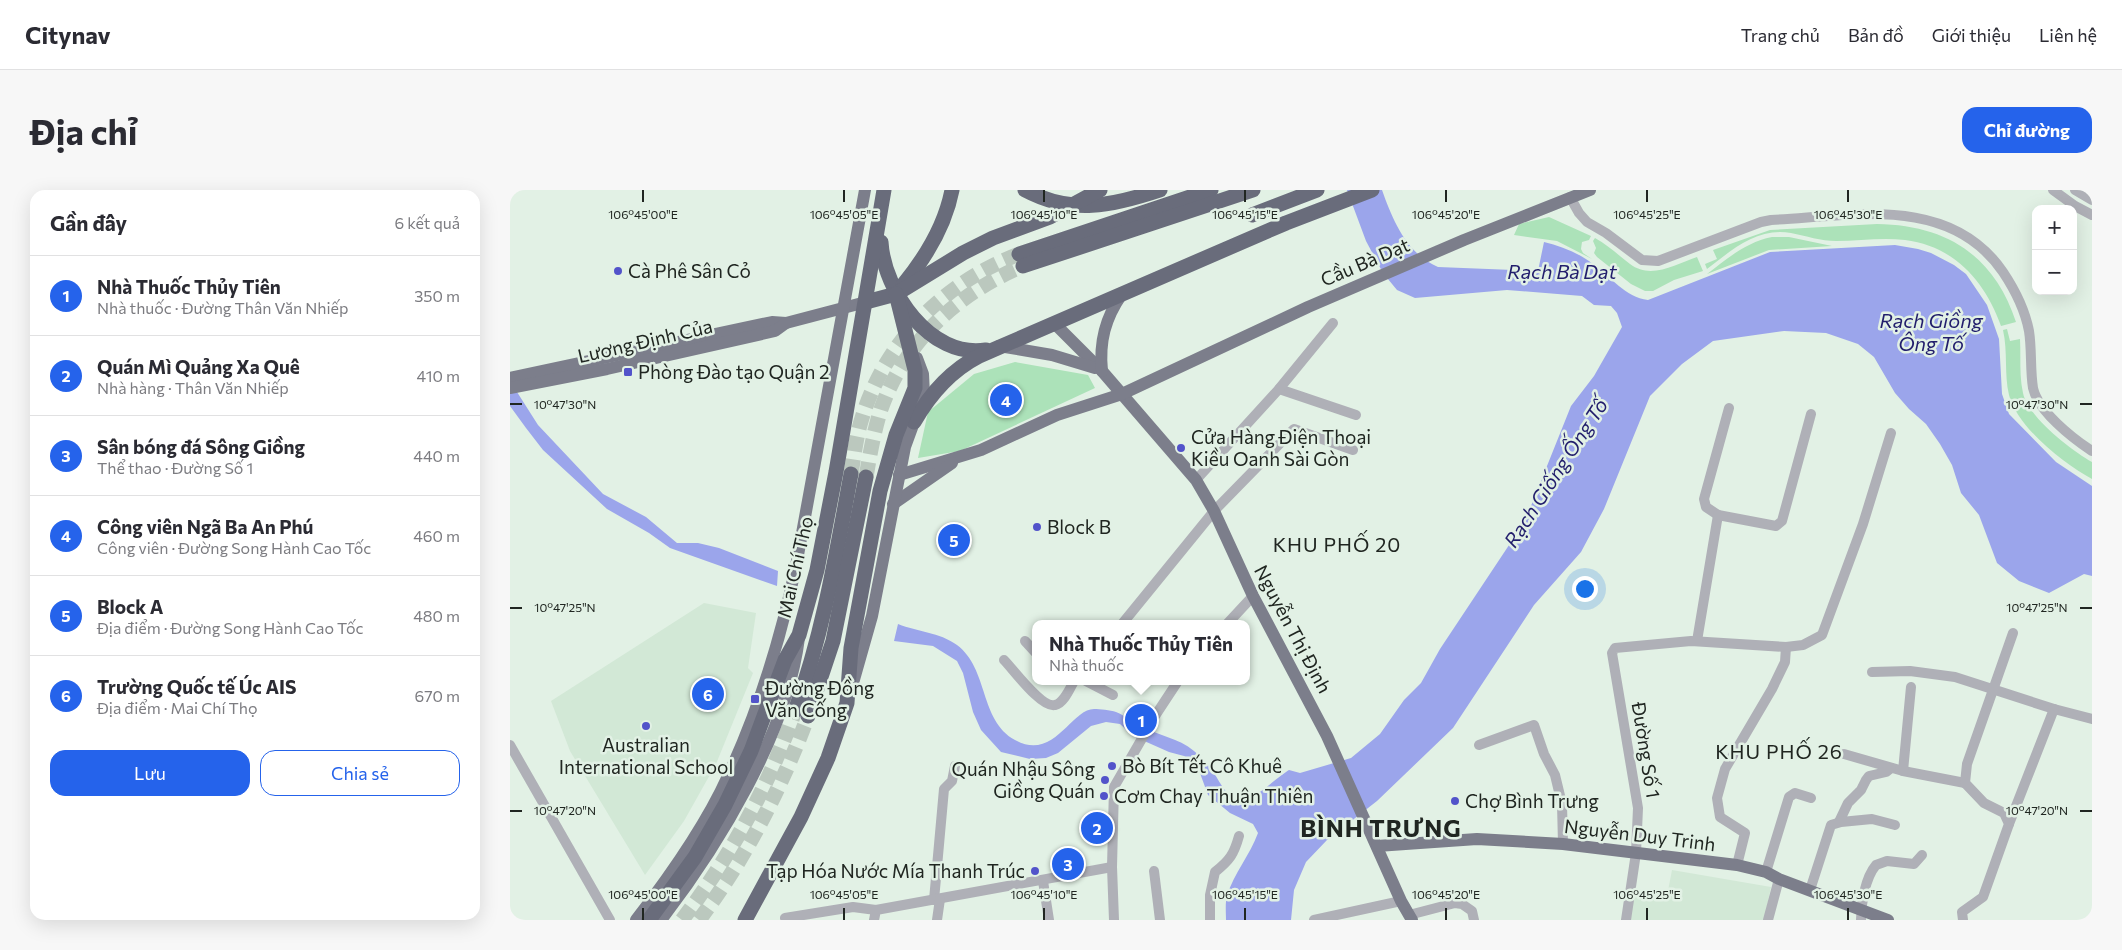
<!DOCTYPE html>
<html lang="vi">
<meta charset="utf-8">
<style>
body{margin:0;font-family:Commissioner,sans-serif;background:#f7f7f7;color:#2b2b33}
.controls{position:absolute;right:15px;top:15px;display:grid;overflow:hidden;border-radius:10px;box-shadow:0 5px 20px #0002}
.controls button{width:45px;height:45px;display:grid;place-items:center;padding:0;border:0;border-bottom:1px solid #e1e1e2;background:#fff;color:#2b2b33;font:25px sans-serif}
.you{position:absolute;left:1074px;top:398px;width:18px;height:18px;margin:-12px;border:4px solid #fff;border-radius:50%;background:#1a73e8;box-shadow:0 0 0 8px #1a73e833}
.badge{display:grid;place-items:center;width:32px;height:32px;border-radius:50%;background:#2563eb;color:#fff;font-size:16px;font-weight:700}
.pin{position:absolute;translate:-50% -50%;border:2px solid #fff;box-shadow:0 1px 5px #0006}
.popup{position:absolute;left:522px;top:430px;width:218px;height:65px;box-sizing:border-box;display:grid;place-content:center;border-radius:10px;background:#fff;filter:drop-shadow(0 1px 4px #0005);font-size:16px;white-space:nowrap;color:#7c7c81}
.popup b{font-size:19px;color:#2b2b33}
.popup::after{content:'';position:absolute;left:50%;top:100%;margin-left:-10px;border:10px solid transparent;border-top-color:#fff}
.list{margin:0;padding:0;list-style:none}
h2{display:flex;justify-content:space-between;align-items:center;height:65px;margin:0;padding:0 20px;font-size:21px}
h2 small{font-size:16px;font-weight:400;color:#7c7c81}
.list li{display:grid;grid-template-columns:32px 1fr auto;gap:15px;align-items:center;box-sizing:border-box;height:80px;padding:0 20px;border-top:1px solid #e1e1e2}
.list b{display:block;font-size:19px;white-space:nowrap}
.list p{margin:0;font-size:16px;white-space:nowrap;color:#7c7c81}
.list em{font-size:16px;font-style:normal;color:#7c7c81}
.actions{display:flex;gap:10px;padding:15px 20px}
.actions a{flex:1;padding:11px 0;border:1px solid #2563eb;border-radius:15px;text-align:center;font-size:18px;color:#2563eb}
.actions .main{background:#2563eb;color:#fff}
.map{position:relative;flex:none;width:1582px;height:730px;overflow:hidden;border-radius:15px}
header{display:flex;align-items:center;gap:30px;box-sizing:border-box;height:70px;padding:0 25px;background:#fff;border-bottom:1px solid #e1e1e2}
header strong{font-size:24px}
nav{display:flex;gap:28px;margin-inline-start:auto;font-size:18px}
.intro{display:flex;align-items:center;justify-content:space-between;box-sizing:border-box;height:120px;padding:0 30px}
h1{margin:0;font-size:35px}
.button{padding:12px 22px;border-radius:15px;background:#2563eb;color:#fff;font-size:18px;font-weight:700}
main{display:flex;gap:30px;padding:0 30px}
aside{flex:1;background:#fff;border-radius:15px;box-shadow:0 5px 20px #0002}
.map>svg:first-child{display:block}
</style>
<header>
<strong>Citynav</strong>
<nav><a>Trang chủ</a><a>Bản đồ</a><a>Giới thiệu</a><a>Liên hệ</a></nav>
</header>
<div class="intro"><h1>Địa chỉ</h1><a class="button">Chỉ đường</a></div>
<main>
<aside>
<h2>Gần đây<small>6 kết quả</small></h2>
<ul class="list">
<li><span class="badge">1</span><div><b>Nhà Thuốc Thủy Tiên</b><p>Nhà thuốc · Đường Thân Văn Nhiếp</p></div><em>350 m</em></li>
<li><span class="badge">2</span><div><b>Quán Mì Quảng Xa Quê</b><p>Nhà hàng · Thân Văn Nhiếp</p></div><em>410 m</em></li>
<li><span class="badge">3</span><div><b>Sân bóng đá Sông Giồng</b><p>Thể thao · Đường Số 1</p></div><em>440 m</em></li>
<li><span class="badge">4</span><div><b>Công viên Ngã Ba An Phú</b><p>Công viên · Đường Song Hành Cao Tốc</p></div><em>460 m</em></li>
<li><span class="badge">5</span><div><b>Block A</b><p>Địa điểm · Đường Song Hành Cao Tốc</p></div><em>480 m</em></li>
<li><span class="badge">6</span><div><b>Trường Quốc tế Úc AIS</b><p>Địa điểm · Mai Chí Thọ</p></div><em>670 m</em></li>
</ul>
<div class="actions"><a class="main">Lưu</a><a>Chia sẻ</a></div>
</aside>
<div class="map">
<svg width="1582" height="730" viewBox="0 0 1582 730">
<rect width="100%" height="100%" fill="#e2f1e5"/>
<!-- built -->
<g fill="#d2e8d6">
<polygon points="194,413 246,423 238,478 243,483 206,574 174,631 135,685 60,561 41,511"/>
<polygon points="1162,680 1261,697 1254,730 1120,730 1125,700 1157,706"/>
</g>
<!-- green -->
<g fill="#ace2b9">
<polygon points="1039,27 1081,46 1079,50 1072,52 1071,59 1073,63 1082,69 1047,51 1004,45 1009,34"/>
<path d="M1367 34C1436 35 1484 65 1506 132L1491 136C1475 91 1444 56 1395 50 1372 47 1349 51 1326 51 1311 51 1296 46 1281 43 1247 37 1222 60 1197 79L1195 74 1207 69 1203 60 1260 40Z"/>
<path d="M1262 47H1279L1322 56 1259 60 1197 84C1217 69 1236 52 1262 47Z"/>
<path d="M1085 48C1098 55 1108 65 1120 74 1141 90 1166 74 1187 67L1193 81 1164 90 1143 101H1135L1121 94 1087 67 1084 63 1086 58 1083 51Z"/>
<path d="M1497 139 1500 151 1510 149C1511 167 1509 185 1513 203 1518 227 1561 260 1582 272V289C1554 274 1507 237 1499 205 1494 184 1498 162 1493 140Z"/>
<polygon points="505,172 578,185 585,198 450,261 408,268 418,222 464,184"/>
</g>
<!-- water -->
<g fill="#9ba5eb">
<path d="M837 0H872C883 31 897 64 928 77L1028 81 1034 52C1051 56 1069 63 1083 74 1101 87 1115 107 1138 110L1260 62 1385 55 1408 59 1421 63 1444 75 1456 84 1477 115 1489 149 1492 204 1499 224 1546 272 1582 296V386L1574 384 1539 403 1509 391 1487 373 1469 325 1451 303 1442 275 1430 254 1416 234 1399 219 1385 203 1364 167 1348 154 1316 143 1274 141 1203 151 1172 174 1140 206 1094 319 1071 362 1024 415 943 538 867 611 817 650 796 672 784 700 781 730H716C716 723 715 713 717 706 724 683 740 665 748 643L743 634 720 623 698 605 687 575 674 566 659 562 623 546 610 534 596 532 581 536 548 563 536 568 520 569 491 562 471 540 463 522 453 483 447 471 423 456 384 451 388 434C408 442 429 442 447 455 479 479 469 530 505 550 544 572 561 519 584 519 590 519 600 520 606 522 614 525 621 531 629 535 646 545 669 548 684 561 690 566 697 574 702 580 709 590 718 611 733 612 740 612 769 586 779 580L790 583 841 568 870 544 894 510 911 493 930 459 1015 331 1061 216 1084 186 1112 137 1107 123 1101 116 1084 115 1072 106 997 100 905 108 887 100 873 83 856 51Z"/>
<polygon points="0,191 28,235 93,304 136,327 167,353 188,353 209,358 268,381 267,396 160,358 139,343 97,319 33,260 16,238 0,216"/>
</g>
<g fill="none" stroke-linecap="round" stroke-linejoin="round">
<!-- highway-tunnel -->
<g stroke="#bbc8be" stroke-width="15" stroke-dasharray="15 8" stroke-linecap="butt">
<path d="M341 284C344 266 346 247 352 228 376 150 434 93 509 64"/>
<path d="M356 287C360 264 364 241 371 219 395 151 448 103 513 76"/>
<path d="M172 730C221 666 258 597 285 521"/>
<path d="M189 730C236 668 271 599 298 526"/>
</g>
<!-- minor -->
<g stroke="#afb0b7" stroke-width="10">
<polyline points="1543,0 1565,16 1582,25"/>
<polyline points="1565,0 1582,10"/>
<path d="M1060 7 1069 23 1077 32 1096 43 1132 70 1148 71 1251 32 1261 30C1341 26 1440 4 1493 82 1505 100 1515 120 1519 141 1522 160 1520 179 1523 198 1528 221 1562 248 1582 261"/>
<polyline points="769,199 846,225"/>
<polyline points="686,290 769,199 823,133"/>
<polyline points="1208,325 1196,317 1194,309 1219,218"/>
<polyline points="612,434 704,321 784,239 843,260"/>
<polyline points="717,434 743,406"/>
<polyline points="515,451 526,463"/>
<polyline points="1187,451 1208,325 1266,336 1272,331 1301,224"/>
<path d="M494 470C503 479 532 519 545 515 554 513 560 498 564 491"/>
<polyline points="1362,482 1400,481 1445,487 1544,519 1582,529"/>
<polyline points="576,491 603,505"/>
<polyline points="0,555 100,730"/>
<polyline points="969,555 1024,535 1034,564 1045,585 1052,614 1053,654"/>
<polyline points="1334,564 1393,581 1455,593"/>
<polyline points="1393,581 1401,497"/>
<polyline points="1329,632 1338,613 1351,600 1356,590 1359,586 1376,582 1381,578"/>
<polyline points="1499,634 1544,519"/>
<polyline points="1227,675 1235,643 1210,627 1207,608 1215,579 1262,499 1275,472 1276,457"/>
<polyline points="644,681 650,730"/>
<polyline points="1256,682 1279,607 1285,603 1301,608"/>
<polyline points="533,691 539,730"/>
<polyline points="1300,700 1321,635 1331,632 1362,629 1385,635"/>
<polyline points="424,710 434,599 442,591 445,576"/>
<polyline points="899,725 945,713 952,714 962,721 964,730"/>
<polyline points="275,728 343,717 366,720"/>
<polyline points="364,730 366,720 602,677"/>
<polyline points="427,730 430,709"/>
<polyline points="604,730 602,677 604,597 645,526 668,491"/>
<path d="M700 730V705L705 682C720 670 724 664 729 646"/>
<polyline points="804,730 891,711"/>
<polyline points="1116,730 1126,663 1128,618 1102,463 1105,458 1181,451 1276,457 1293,455 1312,445 1353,334 1381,243"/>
<polyline points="1258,730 1269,689"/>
<path d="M1351 730C1351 714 1355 688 1366 675L1377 671 1404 674 1412 665"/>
<polyline points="1453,730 1452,722 1473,707 1499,634 1494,623 1474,613 1455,593 1457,574 1503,443"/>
</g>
<!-- major -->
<g stroke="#7c7e8b" stroke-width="12">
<polyline points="544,133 592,181 686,290 704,321 743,406 817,546 891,711 902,730"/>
<polyline points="489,156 542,165 585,178"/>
<path d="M592 181C589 152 595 128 612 104"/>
<polyline points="0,188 262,132 276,133 356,112"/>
<polyline points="0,198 97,179 265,141 276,133"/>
<polyline points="389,285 471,260 547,225 612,204 798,117 954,50 1080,0"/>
<polyline points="383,314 442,273"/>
<polyline points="343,493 362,426 395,257 414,205 413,184 407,168"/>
<polyline points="867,656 967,649 1053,654 1227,675 1256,682 1269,689 1378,730"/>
<path d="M126 730C160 686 195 637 218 586 249 519 271 448 286 376L355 0"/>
<path d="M151 730C209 655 277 543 289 448"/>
</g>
<!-- highway -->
<g stroke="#696c7b" stroke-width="15">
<path d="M515 0C562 25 602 16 650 0"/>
<polyline points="742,25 807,0"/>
<path d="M371 52C374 101 420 169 476 160"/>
<polyline points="509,64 701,0"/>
<polyline points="513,76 743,0"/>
<path d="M393 95C416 67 435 36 442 0"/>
<polyline points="356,112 386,104 453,63 483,48 540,27 590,0"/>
<path d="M404 232C420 204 440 181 469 166L776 33 862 0"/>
<path d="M285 521C313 444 326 365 341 284"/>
<polyline points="298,526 323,451 356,287"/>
<polyline points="139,730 185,667 215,615 241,561 275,470 289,445 307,380 326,282 374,0"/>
<polyline points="235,730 291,627 318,568 337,513 341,458 370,301 386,245 405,198 405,180 386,104"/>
</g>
</g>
<!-- ticks -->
<path fill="none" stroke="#202621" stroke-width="2" d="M133 0V12M334 0V12M534 0V12M735 0V12M936 0V12M1137 0V12M1338 0V12M0 214H12M1570 214H1582M0 418H12M1570 418H1582M0 621H12M1570 621H1582M133 718V730M334 718V730M534 718V730M735 718V730M936 718V730M1137 718V730M1338 718V730"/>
<!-- markers -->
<g fill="#5253ca" stroke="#e2f1e5" stroke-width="2">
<circle cx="108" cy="81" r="5"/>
<rect x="113" y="177" width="10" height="10" rx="2.5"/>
<circle cx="671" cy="258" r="5"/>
<circle cx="527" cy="337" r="5"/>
<rect x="240" y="504" width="10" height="10" rx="2.5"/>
<circle cx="136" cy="536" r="5"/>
<circle cx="602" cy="576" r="5"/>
<circle cx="595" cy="590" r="5"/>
<circle cx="594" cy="606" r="5"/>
<circle cx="945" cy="611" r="5"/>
<circle cx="525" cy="681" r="5"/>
</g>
<g text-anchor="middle" stroke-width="5" stroke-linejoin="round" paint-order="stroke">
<!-- street labels -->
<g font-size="19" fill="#202621" stroke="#e2f1e5">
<text transform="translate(855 72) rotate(-23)" y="7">Cầu Bà Dạt</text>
<text transform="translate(135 151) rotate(-13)" y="7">Lương Định Của</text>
<text transform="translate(285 377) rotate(-77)" y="7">Mai Chí Thọ</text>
<text transform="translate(783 439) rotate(62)" y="7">Nguyễn Thị Định</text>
<text transform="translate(1136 560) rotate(81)" y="7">Đường Số 1</text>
<text transform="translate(1130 645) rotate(7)" y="7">Nguyễn Duy Trinh</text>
</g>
<!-- poi labels -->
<g font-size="19" fill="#202621" stroke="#e2f1e5" text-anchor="start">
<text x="118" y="88">Cà Phê Sân Cỏ</text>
<text x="128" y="189">Phòng Đào tạo Quận 2</text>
<text x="681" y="254">Cửa Hàng Điện Thoại<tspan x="681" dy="22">Kiều Oanh Sài Gòn</tspan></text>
<text x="537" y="344">Block B</text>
<text x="255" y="505">Đường Đồng<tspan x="255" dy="22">Văn Cống</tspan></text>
<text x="136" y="562" text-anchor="middle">Australian<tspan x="136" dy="22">International School</tspan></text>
<text x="612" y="583">Bò Bít Tết Cô Khuê</text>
<text x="585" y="586" text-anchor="end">Quán Nhậu Sông<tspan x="585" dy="22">Giồng Quán</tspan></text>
<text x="604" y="613">Cơm Chay Thuận Thiên</text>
<text x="955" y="618">Chợ Bình Trưng</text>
<text x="515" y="688" text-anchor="end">Tạp Hóa Nước Mía Thanh Trúc</text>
</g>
<!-- water labels -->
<g font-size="20" font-style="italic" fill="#211d6c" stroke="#e2f1e5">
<text x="1052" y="89">Rạch Bà Dạt</text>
<text x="1421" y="138">Rạch Giồng<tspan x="1421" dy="23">Ông Tố</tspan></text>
<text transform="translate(1046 283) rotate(-57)" y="7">Rạch Giống Ống Tố</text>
</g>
<!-- neighbourhood labels -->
<g font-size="20" letter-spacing="1" fill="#202621" stroke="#e2f1e5">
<text x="827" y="362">KHU PHỐ 20</text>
<text x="1269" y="569">KHU PHỐ 26</text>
</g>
<!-- district labels -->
<g font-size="24" font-weight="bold" letter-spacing="1" fill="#202621" stroke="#e2f1e5">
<text x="871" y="647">BÌNH TRƯNG</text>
</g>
</g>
<g font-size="12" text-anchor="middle" fill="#202621" stroke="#e2f1e5" stroke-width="5" stroke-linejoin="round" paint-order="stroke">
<text x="133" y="29">106°45'00"E</text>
<text x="334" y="29">106°45'05"E</text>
<text x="534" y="29">106°45'10"E</text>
<text x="735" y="29">106°45'15"E</text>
<text x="936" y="29">106°45'20"E</text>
<text x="1137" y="29">106°45'25"E</text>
<text x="1338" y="29">106°45'30"E</text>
<text x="55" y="219">10°47'30"N</text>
<text x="1527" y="219">10°47'30"N</text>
<text x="55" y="422">10°47'25"N</text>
<text x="1527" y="422">10°47'25"N</text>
<text x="55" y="625">10°47'20"N</text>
<text x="1527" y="625">10°47'20"N</text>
<text x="133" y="709">106°45'00"E</text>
<text x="334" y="709">106°45'05"E</text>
<text x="534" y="709">106°45'10"E</text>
<text x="735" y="709">106°45'15"E</text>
<text x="936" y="709">106°45'20"E</text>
<text x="1137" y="709">106°45'25"E</text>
<text x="1338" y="709">106°45'30"E</text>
</g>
</svg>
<div class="controls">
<button>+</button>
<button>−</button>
</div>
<div class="you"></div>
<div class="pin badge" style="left:631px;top:530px">1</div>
<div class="popup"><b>Nhà Thuốc Thủy Tiên</b>Nhà thuốc</div>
<div class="pin badge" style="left:587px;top:638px">2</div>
<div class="pin badge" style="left:558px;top:674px">3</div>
<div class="pin badge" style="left:496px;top:210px">4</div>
<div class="pin badge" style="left:444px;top:350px">5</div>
<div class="pin badge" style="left:198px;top:504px">6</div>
</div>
</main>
